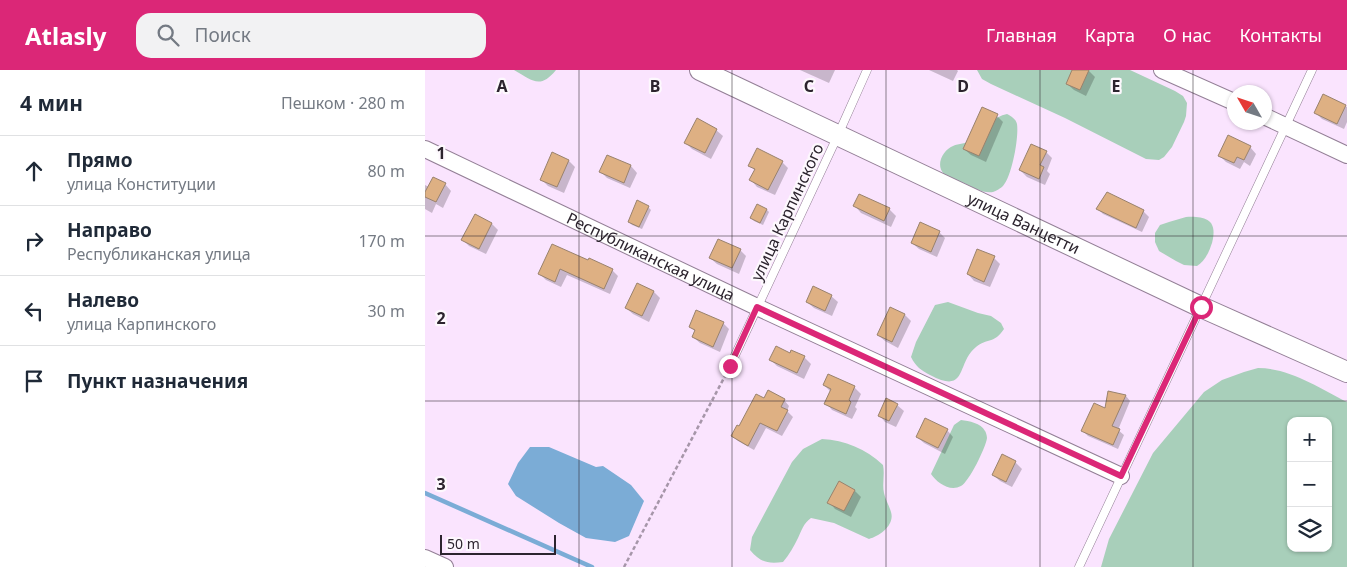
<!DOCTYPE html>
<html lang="ru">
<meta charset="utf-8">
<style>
body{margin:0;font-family:"Noto Sans",sans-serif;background:#f2f2f3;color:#1f2937}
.controls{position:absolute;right:15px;bottom:15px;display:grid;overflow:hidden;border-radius:10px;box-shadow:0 1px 4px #0004}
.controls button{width:45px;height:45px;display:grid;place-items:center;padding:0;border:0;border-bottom:1px solid #e0e1e3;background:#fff;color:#1f2937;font:25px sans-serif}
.compass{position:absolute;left:802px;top:15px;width:45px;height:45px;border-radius:50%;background:#fff;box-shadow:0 1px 4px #0004;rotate:309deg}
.scale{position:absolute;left:15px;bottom:12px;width:116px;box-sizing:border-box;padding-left:5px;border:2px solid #2c242e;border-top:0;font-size:14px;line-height:18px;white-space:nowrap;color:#2c242e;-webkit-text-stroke:4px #fdf8fd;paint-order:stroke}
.stop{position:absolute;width:15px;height:15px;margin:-11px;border:4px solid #db2777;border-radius:50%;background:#fff}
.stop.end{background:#db2777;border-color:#fff;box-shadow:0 1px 5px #0008}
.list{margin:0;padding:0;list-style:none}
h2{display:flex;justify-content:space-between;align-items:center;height:65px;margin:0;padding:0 20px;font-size:21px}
h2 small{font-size:16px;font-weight:400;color:#747a83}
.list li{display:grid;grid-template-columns:32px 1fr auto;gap:15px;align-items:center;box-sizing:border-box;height:70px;padding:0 20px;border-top:1px solid #e0e1e3}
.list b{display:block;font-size:19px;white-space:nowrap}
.list p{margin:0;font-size:16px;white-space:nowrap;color:#747a83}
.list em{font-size:16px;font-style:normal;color:#747a83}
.icon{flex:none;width:28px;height:28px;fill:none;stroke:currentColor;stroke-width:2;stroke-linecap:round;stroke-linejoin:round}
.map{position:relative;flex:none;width:922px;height:497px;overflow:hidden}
header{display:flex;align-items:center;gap:30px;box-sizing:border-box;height:70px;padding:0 25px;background:#db2777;color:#fff}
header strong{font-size:24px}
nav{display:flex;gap:28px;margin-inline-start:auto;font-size:18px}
.search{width:350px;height:45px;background:#f2f2f3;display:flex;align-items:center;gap:12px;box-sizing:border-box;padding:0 18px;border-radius:15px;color:#747a83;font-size:19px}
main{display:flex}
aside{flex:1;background:#fff}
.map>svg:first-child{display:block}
</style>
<header>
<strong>Atlasly</strong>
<div class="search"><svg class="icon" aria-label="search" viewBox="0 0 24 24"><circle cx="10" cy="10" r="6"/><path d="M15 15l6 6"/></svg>Поиск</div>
<nav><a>Главная</a><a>Карта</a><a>О нас</a><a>Контакты</a></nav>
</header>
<main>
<aside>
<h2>4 мин<small>Пешком · 280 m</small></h2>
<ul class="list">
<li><svg class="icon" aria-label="ahead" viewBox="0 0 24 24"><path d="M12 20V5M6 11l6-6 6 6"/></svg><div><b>Прямо</b><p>улица Конституции</p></div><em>80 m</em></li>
<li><svg class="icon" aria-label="right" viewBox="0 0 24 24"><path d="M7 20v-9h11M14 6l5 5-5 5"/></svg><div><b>Направо</b><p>Республиканская улица</p></div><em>170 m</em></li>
<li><svg class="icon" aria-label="left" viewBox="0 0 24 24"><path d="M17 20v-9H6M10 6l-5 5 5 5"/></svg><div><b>Налево</b><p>улица Карпинского</p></div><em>30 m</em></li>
<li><svg class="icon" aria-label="arrive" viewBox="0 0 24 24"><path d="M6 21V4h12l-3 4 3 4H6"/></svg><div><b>Пункт назначения</b></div></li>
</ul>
</aside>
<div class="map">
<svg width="922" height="497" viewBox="0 0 922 497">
<rect width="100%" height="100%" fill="#fae4fe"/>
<!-- green -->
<g fill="#a8cfba" fill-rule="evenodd">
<path d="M89 0H131C115 20 107 10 89 0Z"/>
<polygon points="552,0 705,0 750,21 758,26 762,33 761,46 759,52 747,77 739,87 734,90 721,89 640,48 566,14 557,9"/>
<path d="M582 44C586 46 591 49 592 54 594 67 587 106 578 116 576 118 571 121 568 122 559 124 547 117 539 113 533 111 524 109 519 104 510 95 518 80 528 76 534 73 541 74 546 71 548 71 551 67 552 66 561 58 569 46 582 44Z"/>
<path d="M761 147C781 146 793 150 787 173 784 182 780 191 772 196L759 195 751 191 734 181 730 172V163L735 155 744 152Z"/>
<path d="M523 232 553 243 566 246 576 253 579 259C569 274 562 268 551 277 531 293 543 325 505 305 496 300 491 297 486 287L491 272 510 235Z"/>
<path d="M833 298C865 298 894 318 922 332V497H676L684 469 728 383 779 322 797 310 819 302ZM866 351H903V478H866Z"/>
<path d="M536 350C544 351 556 353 560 361 561 362 562 366 562 368 561 377 544 412 536 416 525 422 512 413 506 404L529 355Z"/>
<path d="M397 369C420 370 441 379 458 395 460 405 457 414 459 423 460 429 464 435 466 442 470 455 455 466 444 469L409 453 386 448C378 454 377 460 373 468 369 476 364 485 358 492 342 494 335 492 325 480L327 467 367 392 378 379Z"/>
</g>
<!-- water -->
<polygon fill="#7bacd6" points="105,377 124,377 171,397 178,396 206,415 219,431 204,466 190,472 161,468 134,453 91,426 83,414 93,393"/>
<!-- shadow -->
<g fill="#0003">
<polygon points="375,0 410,0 404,13"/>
<polygon points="504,0 532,0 533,1 528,11"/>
<polygon points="648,0 663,0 670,7 661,26 649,20 642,14"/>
<polygon points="920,36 922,37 922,52 919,59 897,49 890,42"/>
<polygon points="572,46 578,52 561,92 546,85 539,79"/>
<polygon points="291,60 298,66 286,89 267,79 261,73"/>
<polygon points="825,77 831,84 825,96 819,92 815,99 801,92 794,85"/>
<polygon points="621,82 627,88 622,101 625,104 620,115 602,107 595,100"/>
<polygon points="183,86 206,96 212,103 205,118 182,108 176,102"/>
<polygon points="144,91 150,97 139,123 123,116 116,109"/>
<polygon points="357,92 363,98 350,125 332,117 326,110 330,101 325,95"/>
<polygon points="20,114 26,121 18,138 11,134 7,143 0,139 0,115 4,117"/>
<polygon points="430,136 464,139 471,146 466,157 436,143"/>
<polygon points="223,137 226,140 217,159 207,155 204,152"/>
<polygon points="673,139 718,141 724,147 717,162 678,144"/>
<polygon points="342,140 344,142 338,155 329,151 326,148"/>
<polygon points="50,146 67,154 73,160 61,184 44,176 38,170"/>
<polygon points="514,162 520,168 512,187 494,179 487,173"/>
<polygon points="128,176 187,200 193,206 185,224 142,205 136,217 121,210 115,204"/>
<polygon points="315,180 321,186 314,204 292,194 285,188"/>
<polygon points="569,188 575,194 565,217 549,211 543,204"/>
<polygon points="213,214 229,222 235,228 224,252 208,244 201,238"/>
<polygon points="406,226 413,232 407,246 389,238 382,232"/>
<polygon points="480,245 486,251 473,278 460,271 453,265"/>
<polygon points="298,253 304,259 295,282 275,273 268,267 271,262 265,257"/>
<polygon points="367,281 379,287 386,294 379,309 352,296 346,290 365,284"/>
<polygon points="399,315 429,317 436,324 430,337 432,339 427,349 407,340 401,333 406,322"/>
<polygon points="684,323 701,326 705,331 693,360 699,365 693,379 663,366 658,361 680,340"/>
<polygon points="339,329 359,330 364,336 362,341 368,347 357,366 341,358 329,380 313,371 308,366"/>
<polygon points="472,335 479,341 471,357 460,352 454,345"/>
<polygon points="522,360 528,367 520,384 499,373 492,367"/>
<polygon points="590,392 597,399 587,417 575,411 568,405"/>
<polygon points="430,421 436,427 426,447 410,439 404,432"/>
</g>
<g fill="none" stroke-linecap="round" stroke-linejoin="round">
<!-- stream -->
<polyline stroke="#7bacd6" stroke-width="4.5" points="0,423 167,497"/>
</g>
<!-- building -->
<g fill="#deb083" stroke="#99826d">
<polygon points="647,0 664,0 655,20 641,14"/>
<polygon points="898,24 921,35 912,54 889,43"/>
<polygon points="557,37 573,44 554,86 538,79"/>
<polygon points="272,48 292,59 280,83 259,73"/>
<polygon points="803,65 826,76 819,90 812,87 809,93 793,86"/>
<polygon points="606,74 622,81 615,95 619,97 614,109 594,100"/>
<polygon points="332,78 358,91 343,120 324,110 330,99 323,96"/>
<polygon points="127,82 144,90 132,117 115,110"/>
<polygon points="182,85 206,95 199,113 174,102"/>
<polygon points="8,107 21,113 11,132 0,127 0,122"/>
<polygon points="682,122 719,140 711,158 671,139"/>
<polygon points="434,124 465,138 459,151 428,136"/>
<polygon points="212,130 224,136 214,157 203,152"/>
<polygon points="332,134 342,139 335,153 325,148"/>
<polygon points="50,144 67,153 54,179 36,170"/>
<polygon points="495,152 515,161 506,182 486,173"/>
<polygon points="293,169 316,179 307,198 284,188"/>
<polygon points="127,174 163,190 164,188 188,199 179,219 135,199 130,212 113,204"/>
<polygon points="552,179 570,186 559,212 542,204"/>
<polygon points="212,213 229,221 217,246 200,238"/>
<polygon points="388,216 407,225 400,241 381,232"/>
<polygon points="465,237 480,244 467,272 452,265"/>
<polygon points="271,240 299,252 288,277 267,267 270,260 264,257"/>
<polygon points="351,276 365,283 366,280 380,286 372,303 344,290"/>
<polygon points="403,304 430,316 424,330 426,332 421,344 399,334 406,319 398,315"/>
<polygon points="343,320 360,329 356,337 363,340 352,361 335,353 323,376 306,366 312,355 314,356 331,324 339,328"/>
<polygon points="683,321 701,325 687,356 695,359 688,375 656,361 669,333 680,338"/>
<polygon points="461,328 473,334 464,351 453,346"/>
<polygon points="500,348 523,359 513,378 491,367"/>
<polygon points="577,384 591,391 581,412 567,405"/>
<polygon points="414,411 430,420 419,441 402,433"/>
</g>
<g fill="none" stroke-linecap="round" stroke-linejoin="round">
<!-- service casing -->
<g stroke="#937f96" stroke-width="9">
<g id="service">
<polyline points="305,296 413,65 442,0"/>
<polyline points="654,497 887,0"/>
</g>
</g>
<!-- minor casing -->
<g stroke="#937f96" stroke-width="18">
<g id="minor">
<polyline points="737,0 809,32"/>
<polyline points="839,46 922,85"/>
<path id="s1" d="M0 79 332 237 696 406"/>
<polyline points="0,488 20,497"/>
</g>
</g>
<!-- tertiary casing -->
<g stroke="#937f96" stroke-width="22">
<g id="tertiary">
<path id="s2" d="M275 0 776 237 922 302"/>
</g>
</g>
<!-- path -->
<polyline stroke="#a696a9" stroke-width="2.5" stroke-dasharray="4 2.5" stroke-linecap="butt" points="199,497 300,306"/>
<!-- service -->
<use href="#service" stroke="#fff" stroke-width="8"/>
<!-- minor -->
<use href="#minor" stroke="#fff" stroke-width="16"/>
<!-- tertiary -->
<use href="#tertiary" stroke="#fff" stroke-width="20"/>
</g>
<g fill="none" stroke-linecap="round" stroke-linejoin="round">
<!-- route -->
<polyline stroke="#db2777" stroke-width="6" points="305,296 332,237 696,406 776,237"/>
</g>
<!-- grid -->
<path fill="none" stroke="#2c242e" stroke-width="1" stroke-opacity="0.55" d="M154 0V497M307 0V497M461 0V497M615 0V497M768 0V497M0 166H922M0 331H922"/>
<g text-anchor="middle" stroke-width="4.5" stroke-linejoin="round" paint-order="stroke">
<!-- street labels -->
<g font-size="16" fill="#2c242e" stroke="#fdf8fd">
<text transform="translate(362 142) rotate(-65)" y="6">улица Карпинского</text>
<text dy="6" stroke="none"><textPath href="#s2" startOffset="358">улица Ванцетти</textPath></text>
<text dy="6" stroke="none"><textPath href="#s1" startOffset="250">Республиканская улица</textPath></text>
</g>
</g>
<g font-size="16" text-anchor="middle" font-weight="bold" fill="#2c242e" stroke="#fdf8fd" stroke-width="4.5" stroke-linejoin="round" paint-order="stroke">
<text x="77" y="22">A</text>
<text x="230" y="22">B</text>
<text x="384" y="22">C</text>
<text x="538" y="22">D</text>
<text x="691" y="22">E</text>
<text x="16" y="89">1</text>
<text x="16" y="254">2</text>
<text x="16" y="420">3</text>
</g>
</svg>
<div class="controls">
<button>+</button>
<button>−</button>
<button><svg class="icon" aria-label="layers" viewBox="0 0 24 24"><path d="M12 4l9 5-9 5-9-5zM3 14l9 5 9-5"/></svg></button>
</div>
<svg class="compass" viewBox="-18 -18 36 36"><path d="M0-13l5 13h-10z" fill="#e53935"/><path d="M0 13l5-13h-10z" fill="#747a83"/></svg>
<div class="scale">50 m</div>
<div class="stop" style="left:776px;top:237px"></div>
<div class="stop end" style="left:305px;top:296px"></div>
</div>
</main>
